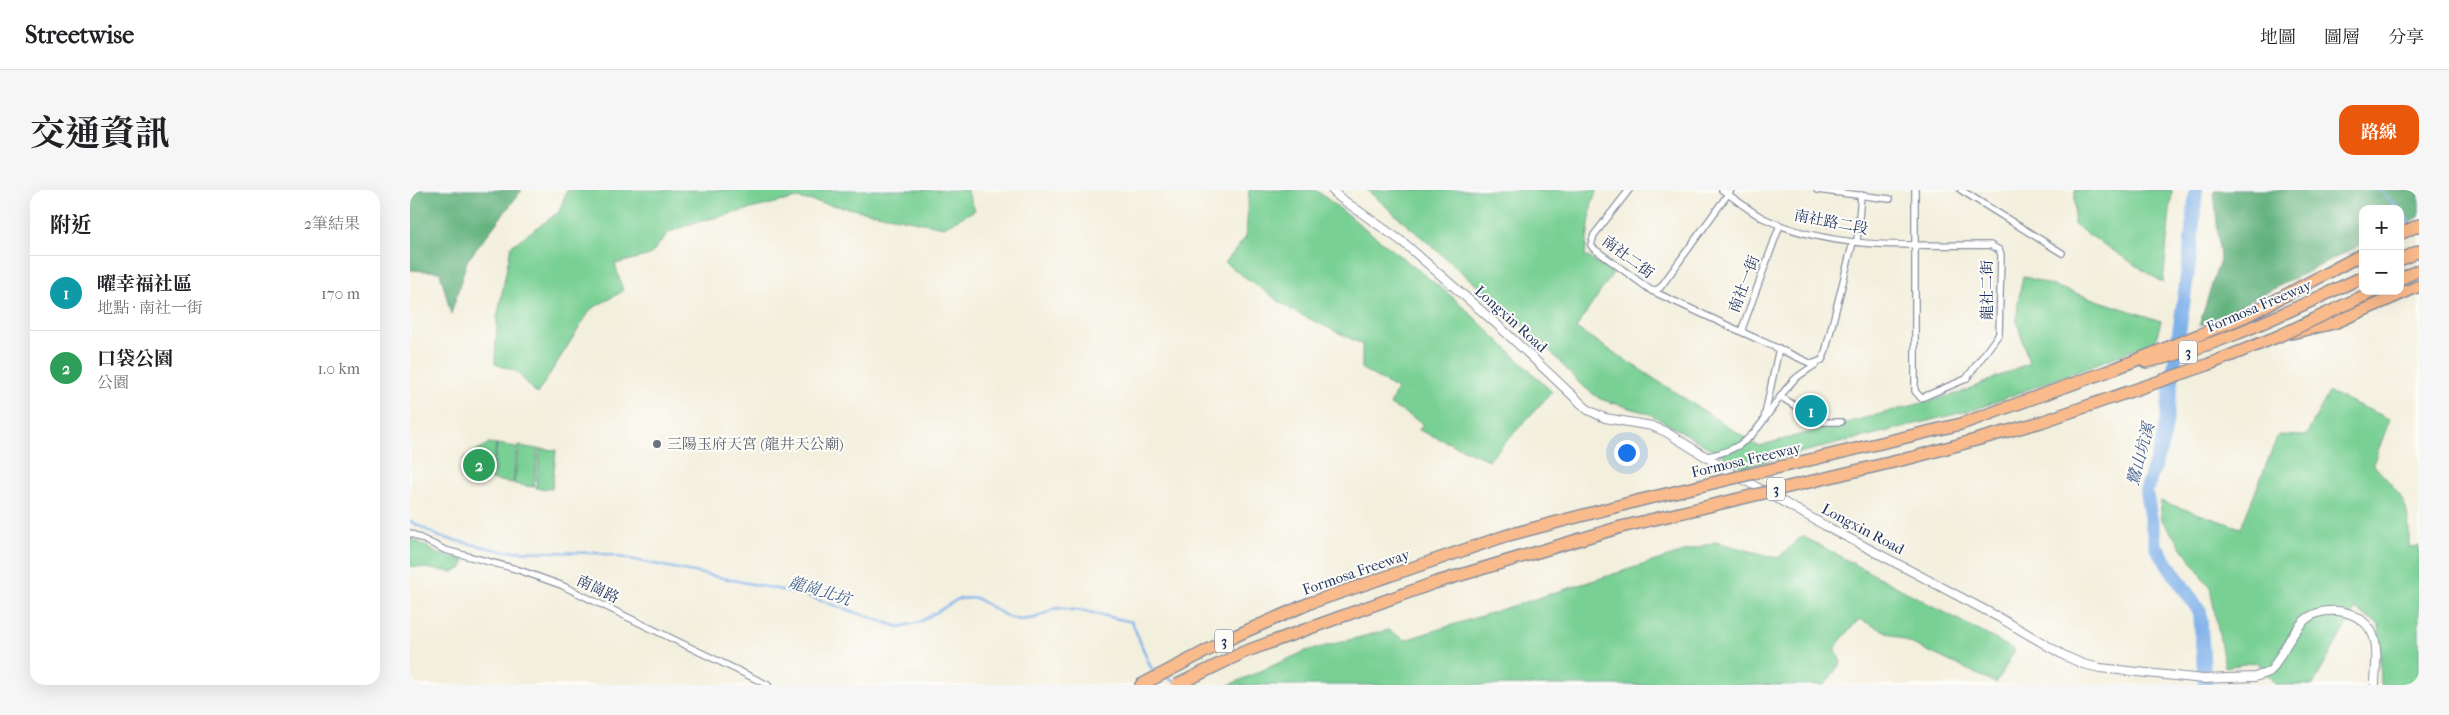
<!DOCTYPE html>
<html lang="zh-TW">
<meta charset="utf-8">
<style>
body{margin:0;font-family:"IM FELL French Canon","Noto Serif TC",serif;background:#f6f6f6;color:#202124}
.controls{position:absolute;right:15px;top:15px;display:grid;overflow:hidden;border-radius:10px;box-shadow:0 5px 20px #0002}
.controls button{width:45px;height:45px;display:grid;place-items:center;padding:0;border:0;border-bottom:1px solid #e0e0e0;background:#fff;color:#202124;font:25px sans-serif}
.you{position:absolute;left:1216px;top:262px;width:18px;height:18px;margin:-12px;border:4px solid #fff;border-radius:50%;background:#1a73e8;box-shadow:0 0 0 8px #1a73e833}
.badge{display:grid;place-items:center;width:32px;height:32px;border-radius:50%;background:#ea580c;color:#fff;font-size:16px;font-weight:700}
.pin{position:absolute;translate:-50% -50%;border:2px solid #fff;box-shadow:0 1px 5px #0006}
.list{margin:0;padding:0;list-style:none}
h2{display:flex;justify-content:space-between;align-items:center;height:65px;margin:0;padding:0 20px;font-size:21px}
h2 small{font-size:16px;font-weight:400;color:#757577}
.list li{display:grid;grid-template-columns:32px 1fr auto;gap:15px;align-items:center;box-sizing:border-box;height:75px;padding:0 20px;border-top:1px solid #e0e0e0}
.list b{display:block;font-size:19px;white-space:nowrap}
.list p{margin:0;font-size:16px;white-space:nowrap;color:#757577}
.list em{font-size:16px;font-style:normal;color:#757577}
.map{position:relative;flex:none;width:2009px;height:495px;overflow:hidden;border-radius:15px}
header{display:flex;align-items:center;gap:30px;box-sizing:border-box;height:70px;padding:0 25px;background:#fff;border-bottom:1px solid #e0e0e0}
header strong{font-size:24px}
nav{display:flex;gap:28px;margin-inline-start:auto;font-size:18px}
.intro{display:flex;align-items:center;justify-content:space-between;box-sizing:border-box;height:120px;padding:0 30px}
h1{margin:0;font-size:35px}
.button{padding:12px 22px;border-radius:15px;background:#ea580c;color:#fff;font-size:18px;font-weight:700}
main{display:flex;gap:30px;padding:0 30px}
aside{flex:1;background:#fff;border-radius:15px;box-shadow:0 5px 20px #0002}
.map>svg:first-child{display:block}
</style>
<header>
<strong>Streetwise</strong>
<nav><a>地圖</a><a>圖層</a><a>分享</a></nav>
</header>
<div class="intro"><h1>交通資訊</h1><a class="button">路線</a></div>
<main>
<aside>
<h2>附近<small>2筆結果</small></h2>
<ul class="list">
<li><span class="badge" style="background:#0f9aa8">1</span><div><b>曜幸福社區</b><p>地點 · 南社一街</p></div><em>170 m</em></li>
<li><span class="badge" style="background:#2e9e5b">2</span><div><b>口袋公園</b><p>公園</p></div><em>1.0 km</em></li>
</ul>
</aside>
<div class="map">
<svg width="2009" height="495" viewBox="0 0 2009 495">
<rect width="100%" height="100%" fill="#fdfcf7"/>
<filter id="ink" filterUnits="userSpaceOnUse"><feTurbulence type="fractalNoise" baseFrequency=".02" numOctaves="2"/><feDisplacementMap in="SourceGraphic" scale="10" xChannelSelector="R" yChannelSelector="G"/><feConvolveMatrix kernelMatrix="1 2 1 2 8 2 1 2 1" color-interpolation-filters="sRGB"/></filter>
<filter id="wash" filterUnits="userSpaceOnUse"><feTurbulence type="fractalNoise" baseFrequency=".0096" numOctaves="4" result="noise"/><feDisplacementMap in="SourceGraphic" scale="20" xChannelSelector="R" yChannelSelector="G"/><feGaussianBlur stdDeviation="1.12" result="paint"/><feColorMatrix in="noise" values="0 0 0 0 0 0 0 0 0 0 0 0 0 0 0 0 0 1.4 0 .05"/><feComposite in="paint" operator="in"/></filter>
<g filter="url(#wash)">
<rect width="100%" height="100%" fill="#f3efdd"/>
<!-- green -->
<g fill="#79d094" stroke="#4a8079">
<polygon points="157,0 557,0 565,20 534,37 386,8 283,33 258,43 240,65 205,74 213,101 181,119 127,204 106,181 85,174 87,129 101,56 149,22"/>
<polygon points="839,0 906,0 1045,109 1142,202 1079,270 1009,240 1013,233 980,215 987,199 952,179 952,154 883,121 815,73 836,47"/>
<polygon points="957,0 1187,0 1182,12 1175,65 1203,83 1166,138 1348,256 1550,203 1619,173 1607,131 1608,112 1613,86 1751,131 1745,152 1566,219 1333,277 1240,224 1190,209 1170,194 1131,151"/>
<polygon points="1665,0 1762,0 1753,93 1664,35"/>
<path d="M1919 202 1980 229 1963 274C1993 308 2000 309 1999 357L2009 356V495H1971L1969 434 1945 419 1903 495H1866L1847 472 1815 477 1800 397 1752 330 1750 311 1831 338 1868 245 1896 246Z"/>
<polygon points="79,253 86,254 81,290 57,281 53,269"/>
<polygon points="87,254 107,257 103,293 83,290"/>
<polygon points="109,256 128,259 124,297 104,294"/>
<polygon points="130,259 146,260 142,299 126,298"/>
<polygon points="1392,346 1605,460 1586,493 1449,429 1425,457 1431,473 1414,495 819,495 896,461 978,440 995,450 1305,352 1368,368"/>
<polygon points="0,347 28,364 55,370 51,379 43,382 0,376"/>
</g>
<!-- forest -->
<g fill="#62b27e" stroke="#3e706e">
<polygon points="0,0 112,0 57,71 41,124 30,82 0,80"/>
<polygon points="1804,0 2009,0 2009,27 1990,36 1990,19 1953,19 1953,54 1789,136 1810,69"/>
</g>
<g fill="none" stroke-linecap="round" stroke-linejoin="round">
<!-- stream -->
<g stroke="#7eb0ea" stroke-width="2.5">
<polyline points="1970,0 1989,19"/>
<polyline points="1990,20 2003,35"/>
<polyline points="0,331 30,347 92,361 190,363 391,404 489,437 510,432 548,409 566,408 598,427 610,430 625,428 646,418 674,421 722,432 741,478 748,482"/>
<polyline points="755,486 765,492"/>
</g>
<!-- river -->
<polyline stroke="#7eb0ea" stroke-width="14" points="1786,0 1779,73 1754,247 1736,302 1746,357 1790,422 1795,495"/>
</g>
</g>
<g filter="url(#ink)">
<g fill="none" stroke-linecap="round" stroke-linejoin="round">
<!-- minor casing -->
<g stroke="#878f9e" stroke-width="8">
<g id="minor">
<polyline points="1219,0 1184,45 1181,55 1183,58 1242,101 1250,98 1321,0"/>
<path d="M1312 0C1326 9 1338 20 1353 28 1422 61 1506 55 1580 55L1589 60 1591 65 1589 144 1556 189 1511 208 1505 201C1505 134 1505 67 1505 0"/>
<polyline points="1407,0 1480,9"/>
<polyline points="1551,0 1652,63"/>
<polyline points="1370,35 1332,139 1334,143 1402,174 1412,170 1415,163 1443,52"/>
<polyline points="1447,51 1451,5"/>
<polyline points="1242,101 1334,143"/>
<polyline points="1371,207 1411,232 1431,232"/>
<polyline points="1354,229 1369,158"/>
<path d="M1297 266C1348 259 1353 224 1382 192 1388 185 1398 180 1406 174"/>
<polyline points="0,343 35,360 106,379 151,395 358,495"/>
</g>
</g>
<!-- tertiary casing -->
<g stroke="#878f9e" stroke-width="10">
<path id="tertiary" d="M922 0 929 7 994 53 1091 138 1178 220 1195 228 1242 236 1256 242 1327 286 1414 335 1590 428 1655 466 1673 474 1690 478 1793 489 1845 487 1859 482 1863 478C1872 463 1882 442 1895 430 1915 413 1953 420 1963 445 1969 460 1965 480 1965 495"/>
</g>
<!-- motorway casing -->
<g stroke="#878f9e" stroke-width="14">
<g id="motorway">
<polyline points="1990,44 2009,35"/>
<polyline points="1990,70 2009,61"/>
<polyline points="1990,89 2009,80"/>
<polyline points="1881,143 1924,133 2009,96"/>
<path d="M1736 172C1812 156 1882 119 1953 87"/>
<polyline points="1704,179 1836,126 1953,64"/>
<polyline points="731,495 825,446 900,413 1095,346 1231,310"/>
</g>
</g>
<!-- minor -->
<use href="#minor" stroke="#fff" stroke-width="5.5"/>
<!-- tertiary -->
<use href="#tertiary" stroke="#fff" stroke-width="8"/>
<!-- motorway -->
<use href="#motorway" stroke="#fabb8c" stroke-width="11"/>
<!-- motorway-bridge casing -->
<g stroke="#878f9e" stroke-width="14" stroke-linecap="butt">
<g id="motorway-bridge">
<polyline points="1231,310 1551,234 1704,179"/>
<polyline points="767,495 834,462 1024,393 1211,337 1504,267 1631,232 1797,175 1869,146 1964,101"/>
</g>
</g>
<!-- motorway-bridge -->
<use href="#motorway-bridge" stroke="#fabb8c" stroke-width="11"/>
</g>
</g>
<!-- markers -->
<circle fill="#6b7280" stroke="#fdfcf7" stroke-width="2" cx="247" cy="254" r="5"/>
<g text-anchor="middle" stroke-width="4" stroke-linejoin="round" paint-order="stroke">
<!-- shield labels -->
<g fill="#fdfcf7" stroke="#5f6c8c" stroke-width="1">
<rect x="1769" y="150.5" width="18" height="23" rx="4"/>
<rect x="1357" y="287.5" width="18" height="23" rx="4"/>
<rect x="805" y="439.5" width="18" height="23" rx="4"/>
</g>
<g font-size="14" font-weight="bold" fill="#1b2f5e">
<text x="1778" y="167">3</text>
<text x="1366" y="304">3</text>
<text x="814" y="456">3</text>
</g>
<!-- street labels -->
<g font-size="15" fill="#1b2f5e" stroke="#fdfcf7">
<text transform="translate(1421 32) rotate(11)" y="5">南社路二段</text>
<text transform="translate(1218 67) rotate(37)" y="5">南社二街</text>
<text transform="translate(1334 94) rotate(-69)" y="5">南社一街</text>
<text transform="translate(1577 100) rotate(-90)" y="5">龍社二街</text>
<text transform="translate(1849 116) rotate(-23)" y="5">Formosa Freeway</text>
<text transform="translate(1101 129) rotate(42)" y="5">Longxin Road</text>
<text transform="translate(1336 270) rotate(-13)" y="5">Formosa Freeway</text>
<text transform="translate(1453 339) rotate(28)" y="5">Longxin Road</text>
<text transform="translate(946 382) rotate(-19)" y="5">Formosa Freeway</text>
<text transform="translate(188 399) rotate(26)" y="5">南崗路</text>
</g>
<!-- worship labels -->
<g font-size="15" fill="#5b616d" stroke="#fdfcf7" text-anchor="start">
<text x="257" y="259">三陽玉府天宮 (龍井天公廟)</text>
</g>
<!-- water labels -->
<g font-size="16" font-style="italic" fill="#3e5c8f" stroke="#fdfcf7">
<text transform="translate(1730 264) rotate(-75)" y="6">鷺山坑溪</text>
<text transform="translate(410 400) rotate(17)" y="6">龍崗北坑</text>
</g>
</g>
</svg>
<div class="controls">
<button>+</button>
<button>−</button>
</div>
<div class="you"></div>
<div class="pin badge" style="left:1401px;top:221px;background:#0f9aa8">1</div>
<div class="pin badge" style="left:69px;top:275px;background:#2e9e5b">2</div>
</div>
</main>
